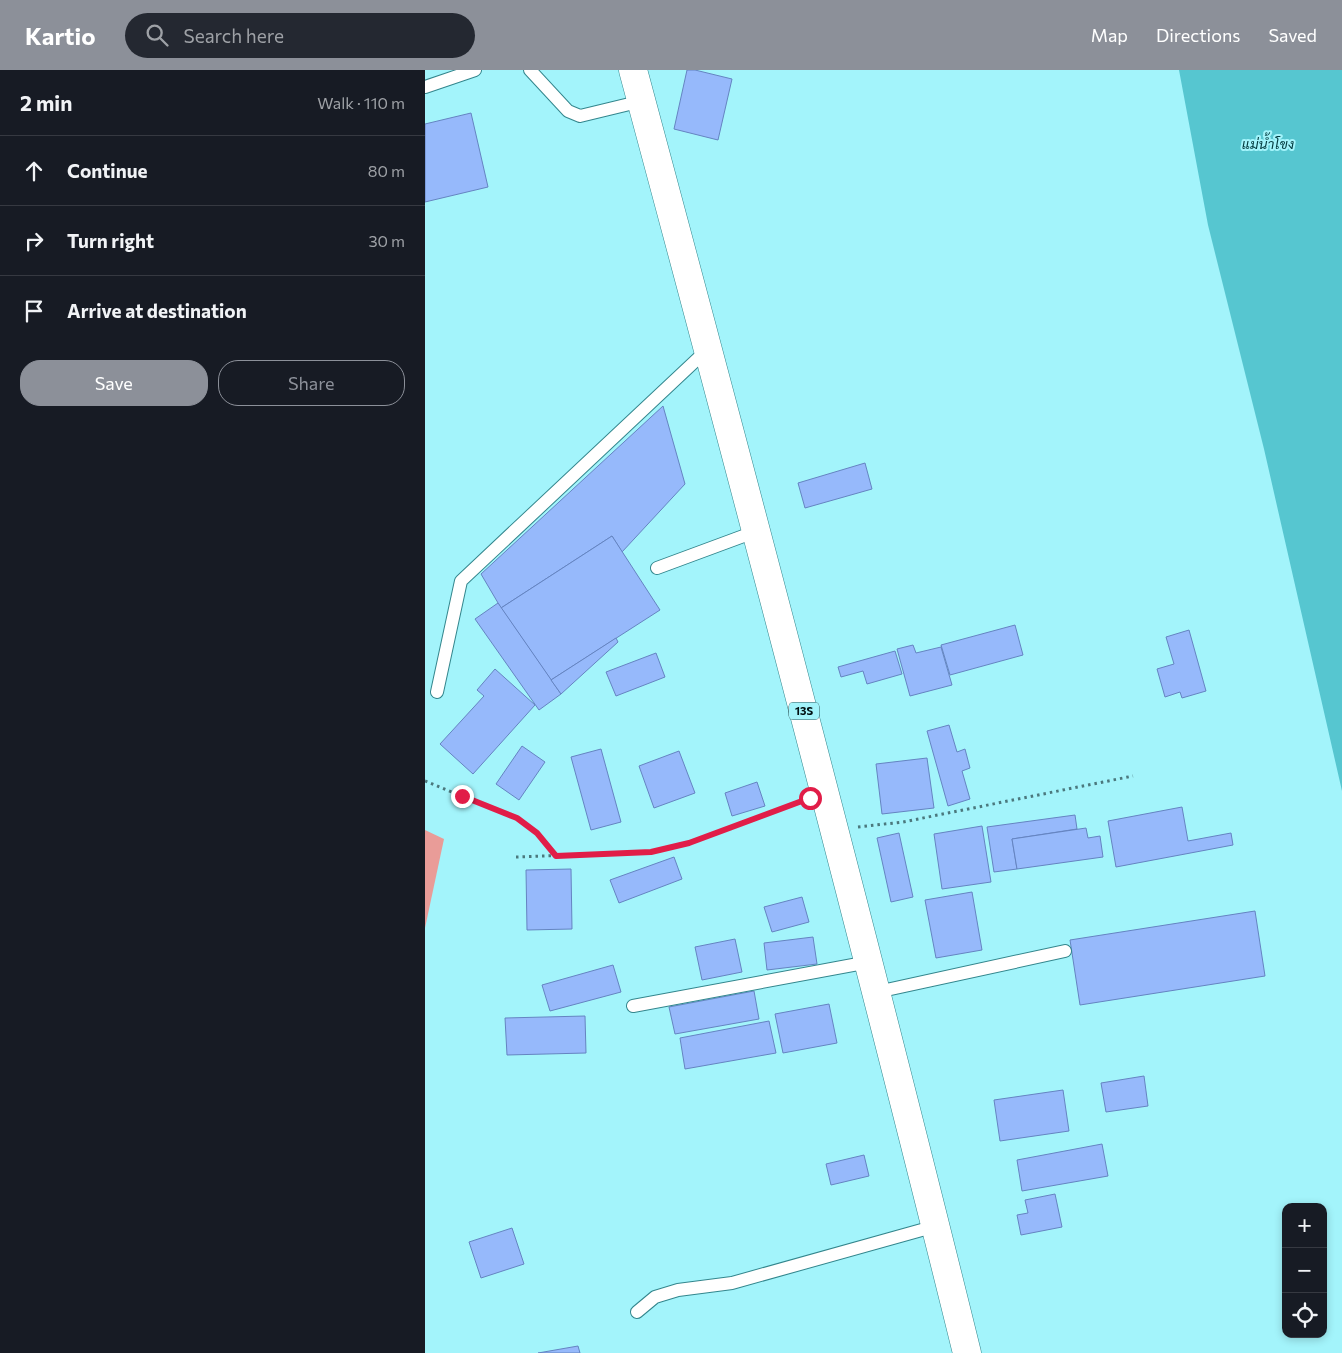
<!DOCTYPE html>
<meta charset="utf-8">
<style>
body{margin:0;font-family:Commissioner,Sarabun,sans-serif;background:#242831;color:#f1f3f6}
.controls{position:absolute;right:15px;bottom:15px;display:grid;overflow:hidden;border-radius:10px;box-shadow:0 2px 8px #0003}
.controls button{width:45px;height:45px;display:grid;place-items:center;padding:0;border:0;border-bottom:1px solid #363941;background:#171b24;color:#f1f3f6;font:25px sans-serif}
.stop{position:absolute;width:15px;height:15px;margin:-11px;border:4px solid #e11d48;border-radius:50%;background:#fff}
.stop.end{background:#e11d48;border-color:#fff;box-shadow:0 1px 5px #0008}
.list{margin:0;padding:0;list-style:none}
h2{display:flex;justify-content:space-between;align-items:center;height:65px;margin:0;padding:0 20px;font-size:21px}
h2 small{font-size:16px;font-weight:400;color:#9ea1a6}
.list li{display:grid;grid-template-columns:32px 1fr auto;gap:15px;align-items:center;box-sizing:border-box;height:70px;padding:0 20px;border-top:1px solid #363941}
.list b{display:block;font-size:19px;white-space:nowrap}
.list em{font-size:16px;font-style:normal;color:#9ea1a6}
.actions{display:flex;gap:10px;padding:15px 20px}
.actions a{flex:1;padding:11px 0;border:1px solid #8c9099;border-radius:20px;text-align:center;font-size:18px;color:#8c9099}
.actions .main{background:#8c9099;color:#fff}
.icon{flex:none;width:28px;height:28px;fill:none;stroke:currentColor;stroke-width:2;stroke-linecap:round;stroke-linejoin:round}
.map{position:relative;flex:none;width:917px;height:1283px;overflow:hidden}
header{display:flex;align-items:center;gap:30px;box-sizing:border-box;height:70px;padding:0 25px;background:#8c9099;color:#fff}
header strong{font-size:24px}
nav{display:flex;gap:28px;margin-inline-start:auto;font-size:18px}
.search{width:350px;height:45px;background:#242831;display:flex;align-items:center;gap:12px;box-sizing:border-box;padding:0 18px;border-radius:28px;color:#9ea1a6;font-size:19px}
main{display:flex}
aside{flex:1;background:#171b24}
.map>svg:first-child{display:block}
</style>
<header>
<strong>Kartio</strong>
<div class="search"><svg class="icon" aria-label="search" viewBox="0 0 24 24"><circle cx="10" cy="10" r="6"/><path d="M15 15l6 6"/></svg>Search here</div>
<nav><a>Map</a><a>Directions</a><a>Saved</a></nav>
</header>
<main>
<aside>
<h2>2 min<small>Walk · 110 m</small></h2>
<ul class="list">
<li><svg class="icon" aria-label="ahead" viewBox="0 0 24 24"><path d="M12 20V5M6 11l6-6 6 6"/></svg><div><b>Continue</b></div><em>80 m</em></li>
<li><svg class="icon" aria-label="right" viewBox="0 0 24 24"><path d="M7 20v-9h11M14 6l5 5-5 5"/></svg><div><b>Turn right</b></div><em>30 m</em></li>
<li><svg class="icon" aria-label="arrive" viewBox="0 0 24 24"><path d="M6 21V4h12l-3 4 3 4H6"/></svg><div><b>Arrive at destination</b></div></li>
</ul>
<div class="actions"><a class="main">Save</a><a>Share</a></div>
</aside>
<div class="map">
<svg width="917" height="1283" viewBox="0 0 917 1283">
<rect width="100%" height="100%" fill="#a3f4fb"/>
<!-- green -->
<polygon fill="#e99c98" points="0,760 19,769 0,858"/>
<!-- water -->
<polygon fill="#56c6d0" points="754,0 917,0 917,721 839,379 783,155"/>
<!-- building -->
<g fill="#96b9fb" stroke="#6584c1">
<polygon points="262,0 270,0 307,9 293,70 249,59"/>
<polygon points="46,43 63,117 0,132 0,54"/>
<polygon points="238,336 260,414 197,482 187,466 76,538 56,504"/>
<polygon points="440,393 447,419 380,438 373,413"/>
<polygon points="187,466 235,540 126,610 76,538"/>
<polygon points="73,533 136,624 114,640 50,549"/>
<polygon points="590,555 598,585 525,605 516,575"/>
<polygon points="764,560 781,621 757,628 755,622 740,627 732,599 749,594 741,567"/>
<polygon points="191,568 193,572 136,624 126,610"/>
<polygon points="488,575 491,583 516,577 527,615 485,626 472,579"/>
<polygon points="470,581 477,604 442,614 438,601 416,607 413,597"/>
<polygon points="231,583 240,607 191,626 181,602"/>
<polygon points="70,599 110,635 48,704 15,674 59,626 52,620"/>
<polygon points="524,655 532,682 540,679 545,698 537,701 545,729 523,736 502,661"/>
<polygon points="97,676 120,692 94,730 71,714"/>
<polygon points="176,679 196,752 166,760 146,687"/>
<polygon points="254,681 270,723 229,738 214,696"/>
<polygon points="502,688 509,738 457,744 451,694"/>
<polygon points="332,712 340,736 307,746 300,723"/>
<polygon points="757,737 763,771 806,763 808,775 691,797 683,751"/>
<polygon points="650,745 652,759 587,769 592,799 569,802 562,757"/>
<polygon points="557,756 566,812 517,819 509,764"/>
<polygon points="661,758 663,768 675,766 678,787 592,799 587,769"/>
<polygon points="474,763 488,827 466,832 452,768"/>
<polygon points="249,787 257,809 194,833 185,810"/>
<polygon points="146,799 147,859 102,860 101,800"/>
<polygon points="547,822 557,880 511,888 500,830"/>
<polygon points="377,827 384,852 347,862 339,837"/>
<polygon points="830,841 840,906 655,935 645,870"/>
<polygon points="388,867 392,894 342,900 339,873"/>
<polygon points="310,869 317,902 277,910 270,877"/>
<polygon points="188,895 196,922 125,941 117,915"/>
<polygon points="329,921 334,949 250,964 244,937"/>
<polygon points="404,934 412,973 358,983 350,944"/>
<polygon points="160,946 161,983 82,985 80,948"/>
<polygon points="344,951 351,983 260,999 255,968"/>
<polygon points="719,1006 723,1036 681,1042 676,1013"/>
<polygon points="638,1020 644,1061 575,1071 569,1030"/>
<polygon points="677,1074 683,1106 597,1121 592,1090"/>
<polygon points="439,1085 444,1106 406,1115 401,1094"/>
<polygon points="630,1124 637,1157 596,1165 592,1145 603,1143 600,1130"/>
<polygon points="87,1158 99,1194 56,1208 44,1172"/>
<polygon points="153,1276 155,1283 113,1283"/>
</g>
<g fill="none" stroke-linecap="round" stroke-linejoin="round">
<!-- service casing -->
<g stroke="#33868d" stroke-width="14">
<g id="service">
<polyline points="105,0 143,41 155,46 217,31"/>
<polyline points="0,17 50,0"/>
<polyline points="232,498 332,461"/>
<polyline points="12,622 36,511 283,279"/>
<polyline points="452,922 640,881"/>
<polyline points="208,936 444,892"/>
<polyline points="212,1242 230,1227 253,1220 307,1213 511,1156"/>
</g>
</g>
<!-- trunk casing -->
<g stroke="#33868d" stroke-width="29">
<path id="trunk" d="M208 0C323 427 436 854 542 1283"/>
</g>
<!-- path -->
<g stroke="#4b787d" stroke-width="3" stroke-dasharray="2.5 4" stroke-linecap="butt">
<polyline points="0,711 92,749 112,763 130,785"/>
<polyline points="433,757 478,752 708,706"/>
<polyline points="91,787 226,782 264,773 376,732"/>
</g>
<!-- service -->
<use href="#service" stroke="#fff" stroke-width="12"/>
<!-- trunk -->
<use href="#trunk" stroke="#fff" stroke-width="28"/>
</g>
<g fill="none" stroke-linecap="round" stroke-linejoin="round">
<!-- route -->
<polyline stroke="#e11d48" stroke-width="6" points="37,726 92,748 112,763 131,786 226,782 264,773 385,728"/>
</g>
<g text-anchor="middle" stroke-width="4" stroke-linejoin="round" paint-order="stroke">
<!-- shield labels -->
<rect fill="#a3f4fb" stroke="#315458" stroke-width="1" x="364" y="632.5" width="30" height="17" rx="4"/>
<g font-size="11" font-weight="bold" fill="#001012">
<text x="379" y="645">13S</text>
</g>
<!-- water labels -->
<g font-size="14" font-style="italic" fill="#033b3f" stroke="#a3f4fb">
<text x="843" y="79">แม่น้ำโขง</text>
</g>
</g>
</svg>
<div class="controls">
<button>+</button>
<button>−</button>
<button><svg class="icon" aria-label="locate" viewBox="0 0 24 24"><circle cx="12" cy="12" r="6"/><path d="M12 2v4M12 18v4M2 12h4M18 12h4"/></svg></button>
</div>
<div class="stop" style="left:385px;top:728px"></div>
<div class="stop end" style="left:37px;top:726px"></div>
</div>
</main>
